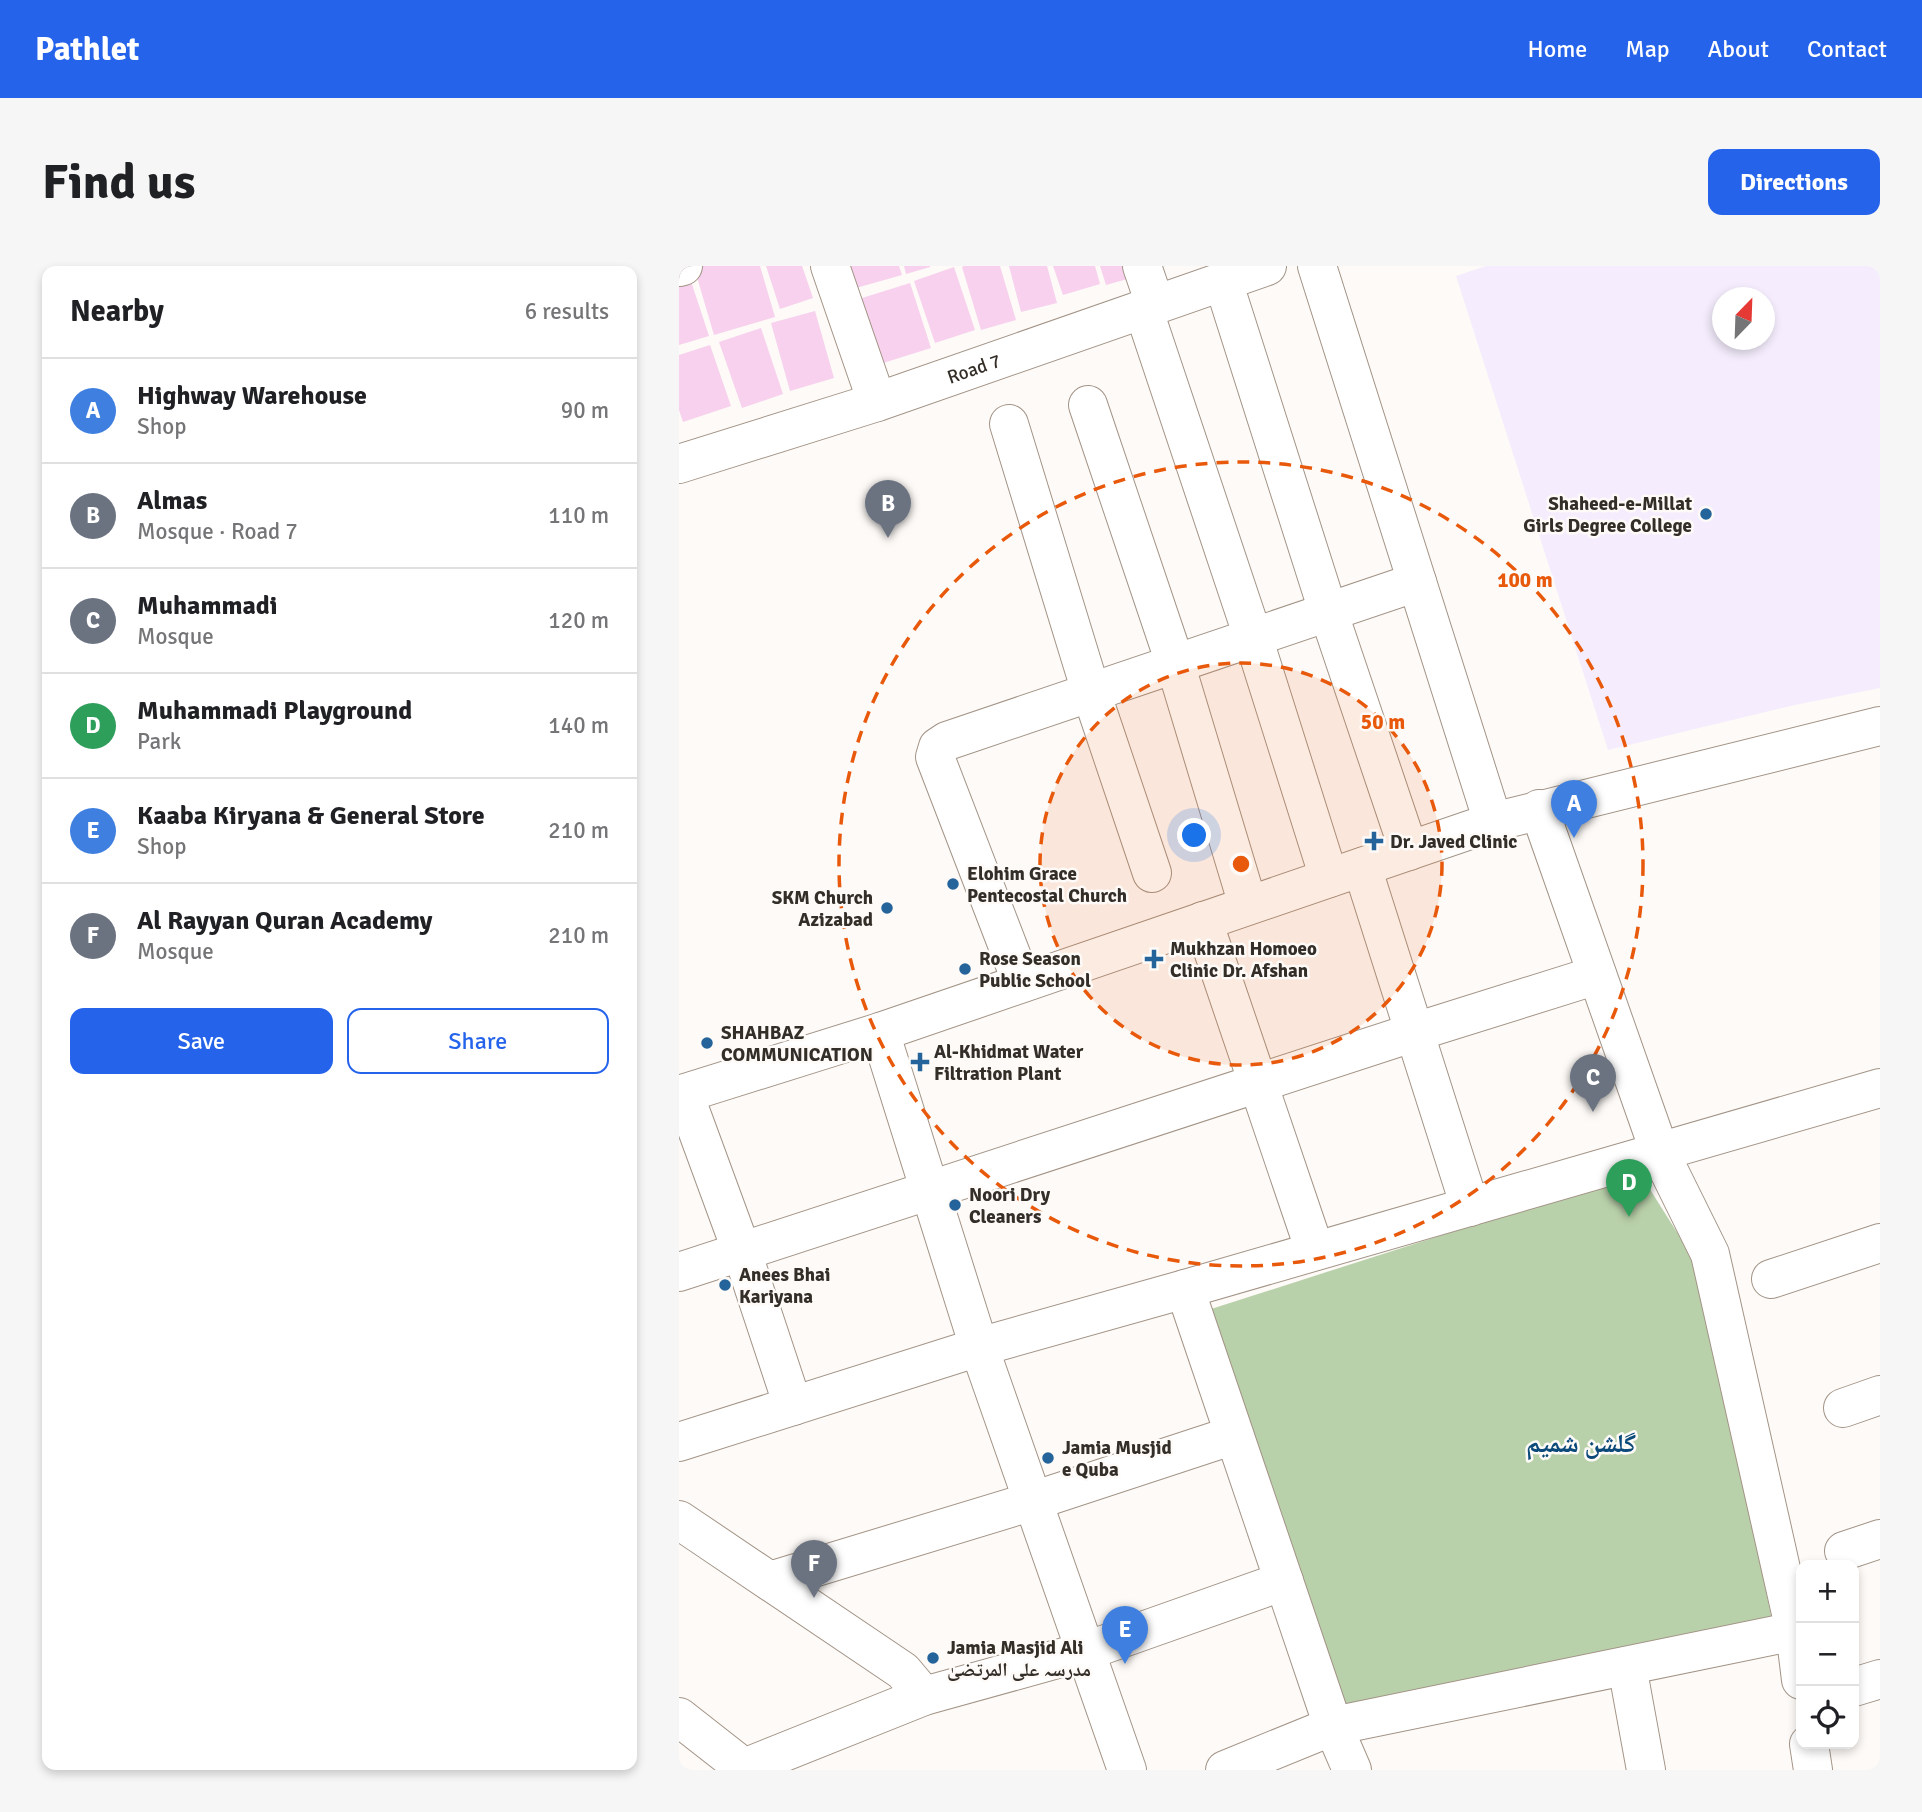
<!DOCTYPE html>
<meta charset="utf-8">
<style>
body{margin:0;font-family:Signika,"Noto Naskh Arabic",sans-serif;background:#f6f6f6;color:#202124}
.controls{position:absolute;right:21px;bottom:21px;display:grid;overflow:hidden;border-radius:14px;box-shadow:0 4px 10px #0003}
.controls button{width:63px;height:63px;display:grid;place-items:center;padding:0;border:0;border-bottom:2px solid #e0e0e0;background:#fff;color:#202124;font:35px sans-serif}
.compass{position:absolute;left:1033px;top:21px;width:63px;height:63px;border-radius:50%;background:#fff;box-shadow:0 4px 10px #0003;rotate:23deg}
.you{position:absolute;left:516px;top:570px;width:24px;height:24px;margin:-18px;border:5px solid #fff;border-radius:50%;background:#1a73e8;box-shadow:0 0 0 10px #1a73e833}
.badge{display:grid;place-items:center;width:46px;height:46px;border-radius:50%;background:#2563eb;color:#fff;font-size:23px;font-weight:700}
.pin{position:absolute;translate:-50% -58px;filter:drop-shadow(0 2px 4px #0008)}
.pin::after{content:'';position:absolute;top:37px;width:24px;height:21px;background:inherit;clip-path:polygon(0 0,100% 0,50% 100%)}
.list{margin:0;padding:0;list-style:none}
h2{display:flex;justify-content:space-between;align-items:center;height:91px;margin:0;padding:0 28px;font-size:30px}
h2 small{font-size:23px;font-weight:400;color:#757577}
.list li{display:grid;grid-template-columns:46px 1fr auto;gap:21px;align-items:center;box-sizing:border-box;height:105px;padding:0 28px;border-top:2px solid #e0e0e0}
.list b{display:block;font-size:26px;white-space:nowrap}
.list p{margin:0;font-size:23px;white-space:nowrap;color:#757577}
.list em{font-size:23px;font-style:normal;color:#757577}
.actions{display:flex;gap:14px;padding:21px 28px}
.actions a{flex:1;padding:16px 0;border:2px solid #2563eb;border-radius:14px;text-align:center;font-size:24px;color:#2563eb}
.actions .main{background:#2563eb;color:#fff}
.icon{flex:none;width:38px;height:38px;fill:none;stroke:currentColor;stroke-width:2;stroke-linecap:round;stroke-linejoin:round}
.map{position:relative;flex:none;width:1201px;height:1504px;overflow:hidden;border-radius:14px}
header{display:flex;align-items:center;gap:42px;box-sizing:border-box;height:98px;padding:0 35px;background:#2563eb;color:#fff}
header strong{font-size:33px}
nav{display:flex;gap:38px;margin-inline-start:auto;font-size:24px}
.intro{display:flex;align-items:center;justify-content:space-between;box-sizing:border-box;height:168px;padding:0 42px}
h1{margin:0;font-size:49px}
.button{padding:18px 32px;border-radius:14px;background:#2563eb;color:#fff;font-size:24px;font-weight:700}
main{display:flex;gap:42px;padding:0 42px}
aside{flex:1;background:#fff;border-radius:14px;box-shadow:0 4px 10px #0003}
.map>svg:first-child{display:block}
</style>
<header>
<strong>Pathlet</strong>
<nav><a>Home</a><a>Map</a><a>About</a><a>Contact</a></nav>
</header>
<div class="intro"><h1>Find us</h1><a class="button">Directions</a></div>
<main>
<aside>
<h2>Nearby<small>6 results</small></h2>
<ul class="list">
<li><span class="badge" style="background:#3f7fe0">A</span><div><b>Highway Warehouse</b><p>Shop</p></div><em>90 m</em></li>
<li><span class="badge" style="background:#6b7280">B</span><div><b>Almas</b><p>Mosque · Road 7</p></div><em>110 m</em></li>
<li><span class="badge" style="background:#6b7280">C</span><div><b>Muhammadi</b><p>Mosque</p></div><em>120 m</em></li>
<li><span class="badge" style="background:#2e9e5b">D</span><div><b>Muhammadi Playground</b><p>Park</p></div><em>140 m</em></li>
<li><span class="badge" style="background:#3f7fe0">E</span><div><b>Kaaba Kiryana &amp; General Store</b><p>Shop</p></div><em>210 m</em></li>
<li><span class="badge" style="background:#6b7280">F</span><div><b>Al Rayyan Quran Academy</b><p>Mosque</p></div><em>210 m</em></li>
</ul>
<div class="actions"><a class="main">Save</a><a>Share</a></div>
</aside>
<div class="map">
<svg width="1201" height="1504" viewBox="0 0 1201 1504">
<rect width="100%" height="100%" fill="#fdfaf7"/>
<!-- education -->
<path fill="#f5edfd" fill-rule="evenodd" d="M807 0H1201V422L1116 439 929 484 777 10ZM1044 32H1086V74H1044Z"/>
<!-- green -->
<polygon fill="#b9d1aa" points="960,906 1018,998 1093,1354 654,1448 529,1044"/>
<!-- building -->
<g fill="#f7d1ed">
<polygon points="19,0 81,0 96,51 35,69 15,1"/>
<polygon points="87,0 123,0 134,32 101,43"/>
<polygon points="171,0 220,0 223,9 177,22"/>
<polygon points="225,0 251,0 251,1 227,8"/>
<polygon points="285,0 321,0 337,54 302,64 283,1"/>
<polygon points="330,0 368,0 378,37 342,46"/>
<polygon points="374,0 416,0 421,18 384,29"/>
<polygon points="421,0 448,0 452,12 427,19"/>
<polygon points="275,1 296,64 256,77 235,15"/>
<polygon points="8,3 30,70 0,79 0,5"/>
<polygon points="231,17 252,82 201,98 180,33"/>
<polygon points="136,45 155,112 111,125 92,57"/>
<polygon points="82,62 104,128 63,142 40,76"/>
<polygon points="31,79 52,140 4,156 0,144 0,89"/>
</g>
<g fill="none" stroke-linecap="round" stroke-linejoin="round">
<!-- minor casing -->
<g stroke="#a39487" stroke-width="40">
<g id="minor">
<polyline points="151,0 198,136"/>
<polyline points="463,0 476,38"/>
<polyline points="638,0 814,556"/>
<polyline points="0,1 4,0"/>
<polyline points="544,15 649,345 730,585"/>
<polyline points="464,42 574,371 650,612"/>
<polyline points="409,139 496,397 569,639"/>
<polyline points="330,158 412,426 473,607"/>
<path id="s1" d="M0 198 198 136 588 0"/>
<polyline points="860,543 981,887 1031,988 1116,1365 1122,1414"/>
<polyline points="683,601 791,941"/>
<polyline points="524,655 636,985"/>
<polyline points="343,717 256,491 259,481 268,475 738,316"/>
<polyline points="201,766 300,1081 448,1504"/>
<polyline points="5,828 63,986 114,1140"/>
<polyline points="0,829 201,766 814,556 1201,460"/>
<polyline points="0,1006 736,766 918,709"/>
<polyline points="1092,1013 1201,977"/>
<polyline points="1164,1142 1201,1129"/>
<polyline points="0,1176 300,1081 506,1023"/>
<polyline points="0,1254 224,1405 245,1430"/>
<polyline points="1165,1285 1201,1273"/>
<polyline points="91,1315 354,1235 555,1169"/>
<polyline points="1116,1365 654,1460 506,1023 1201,822"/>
<polyline points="948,1400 967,1504"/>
<polyline points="1175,1421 1201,1413"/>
<polyline points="0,1451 65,1502"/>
<polyline points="1130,1478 1134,1504"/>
<polyline points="60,1504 245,1430 407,1385 605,1315"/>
<polyline points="546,1504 654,1460 673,1504"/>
</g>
</g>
<!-- minor -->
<use href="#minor" stroke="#fff" stroke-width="38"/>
</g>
<!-- distance rings -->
<circle cx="562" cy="598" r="201" fill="#e8590c" fill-opacity=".12"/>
<g fill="none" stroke="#e8590c" stroke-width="3.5" stroke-dasharray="12 9">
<circle cx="562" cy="598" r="201"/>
<circle cx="562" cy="598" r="402"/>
</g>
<!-- markers -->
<g fill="#25649a" stroke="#fdfaf7" stroke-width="2.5">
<circle cx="1027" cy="248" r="7"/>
<path d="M691.5 564.5h7v7h7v7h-7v7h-7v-7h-7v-7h7z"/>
<circle cx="274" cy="618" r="7"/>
<circle cx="208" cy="642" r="7"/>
<path d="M471.5 682.5h7v7h7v7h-7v7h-7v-7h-7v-7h7z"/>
<circle cx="286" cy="703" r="7"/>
<circle cx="28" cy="777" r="7"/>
<path d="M237.5 785.5h7v7h7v7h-7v7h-7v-7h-7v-7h7z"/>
<circle cx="276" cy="939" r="7"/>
<circle cx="46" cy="1019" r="7"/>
<circle cx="369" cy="1192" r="7"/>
<circle cx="254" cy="1392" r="7"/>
</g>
<g text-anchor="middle" stroke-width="5" stroke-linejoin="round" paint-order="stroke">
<!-- street labels -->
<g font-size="19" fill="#342e28" stroke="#fdfaf7">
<text dy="7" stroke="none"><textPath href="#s1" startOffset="310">Road 7</textPath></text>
</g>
<!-- poi labels -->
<g font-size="19" font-weight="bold" fill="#342e28" stroke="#fdfaf7" text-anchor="start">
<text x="1013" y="244" text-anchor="end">Shaheed-e-Millat<tspan x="1013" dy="22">Girls Degree College</tspan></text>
<text x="711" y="582">Dr. Javed Clinic</text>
<text x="288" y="614">Elohim Grace<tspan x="288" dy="22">Pentecostal Church</tspan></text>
<text x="194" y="638" text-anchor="end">SKM Church<tspan x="194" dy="22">Azizabad</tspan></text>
<text x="491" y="689">Mukhzan Homoeo<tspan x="491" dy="22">Clinic Dr. Afshan</tspan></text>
<text x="300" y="699">Rose Season<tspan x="300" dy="22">Public School</tspan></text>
<text x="42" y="773">SHAHBAZ<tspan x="42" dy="22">COMMUNICATION</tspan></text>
<text x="255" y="792">Al-Khidmat Water<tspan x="255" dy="22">Filtration Plant</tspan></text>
<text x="290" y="935">Noori Dry<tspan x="290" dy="22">Cleaners</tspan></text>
<text x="60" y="1015">Anees Bhai<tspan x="60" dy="22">Kariyana</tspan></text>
<text x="383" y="1188">Jamia Musjid<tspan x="383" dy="22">e Quba</tspan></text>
<text x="268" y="1388">Jamia Masjid Ali<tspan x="268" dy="22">مدرسہ علی المرتضیٰ</tspan></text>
</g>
<!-- district labels -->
<g font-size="26" font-weight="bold" fill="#0a4979" stroke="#fdfaf7">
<text x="902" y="1186">گلشن شمیم</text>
</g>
</g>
<circle cx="562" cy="598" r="10" fill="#e8590c" stroke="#fdfaf7" stroke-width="3.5"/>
<g font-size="21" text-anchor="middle" font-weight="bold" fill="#e8590c" stroke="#fdfaf7" stroke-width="5" stroke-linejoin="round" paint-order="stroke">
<text x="846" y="321">100 m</text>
<text x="704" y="463">50 m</text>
</g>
</svg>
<div class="controls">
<button>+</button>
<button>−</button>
<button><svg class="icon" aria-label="locate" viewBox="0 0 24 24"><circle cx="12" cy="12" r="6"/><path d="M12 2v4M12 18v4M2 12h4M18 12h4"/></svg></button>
</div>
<svg class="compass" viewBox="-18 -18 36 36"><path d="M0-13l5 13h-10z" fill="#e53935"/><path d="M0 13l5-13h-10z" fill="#757577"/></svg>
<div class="you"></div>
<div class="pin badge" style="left:895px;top:572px;background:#3f7fe0">A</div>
<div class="pin badge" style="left:209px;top:272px;background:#6b7280">B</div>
<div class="pin badge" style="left:914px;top:846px;background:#6b7280">C</div>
<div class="pin badge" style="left:950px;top:951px;background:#2e9e5b">D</div>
<div class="pin badge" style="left:446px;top:1398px;background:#3f7fe0">E</div>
<div class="pin badge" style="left:135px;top:1332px;background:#6b7280">F</div>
</div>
</main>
